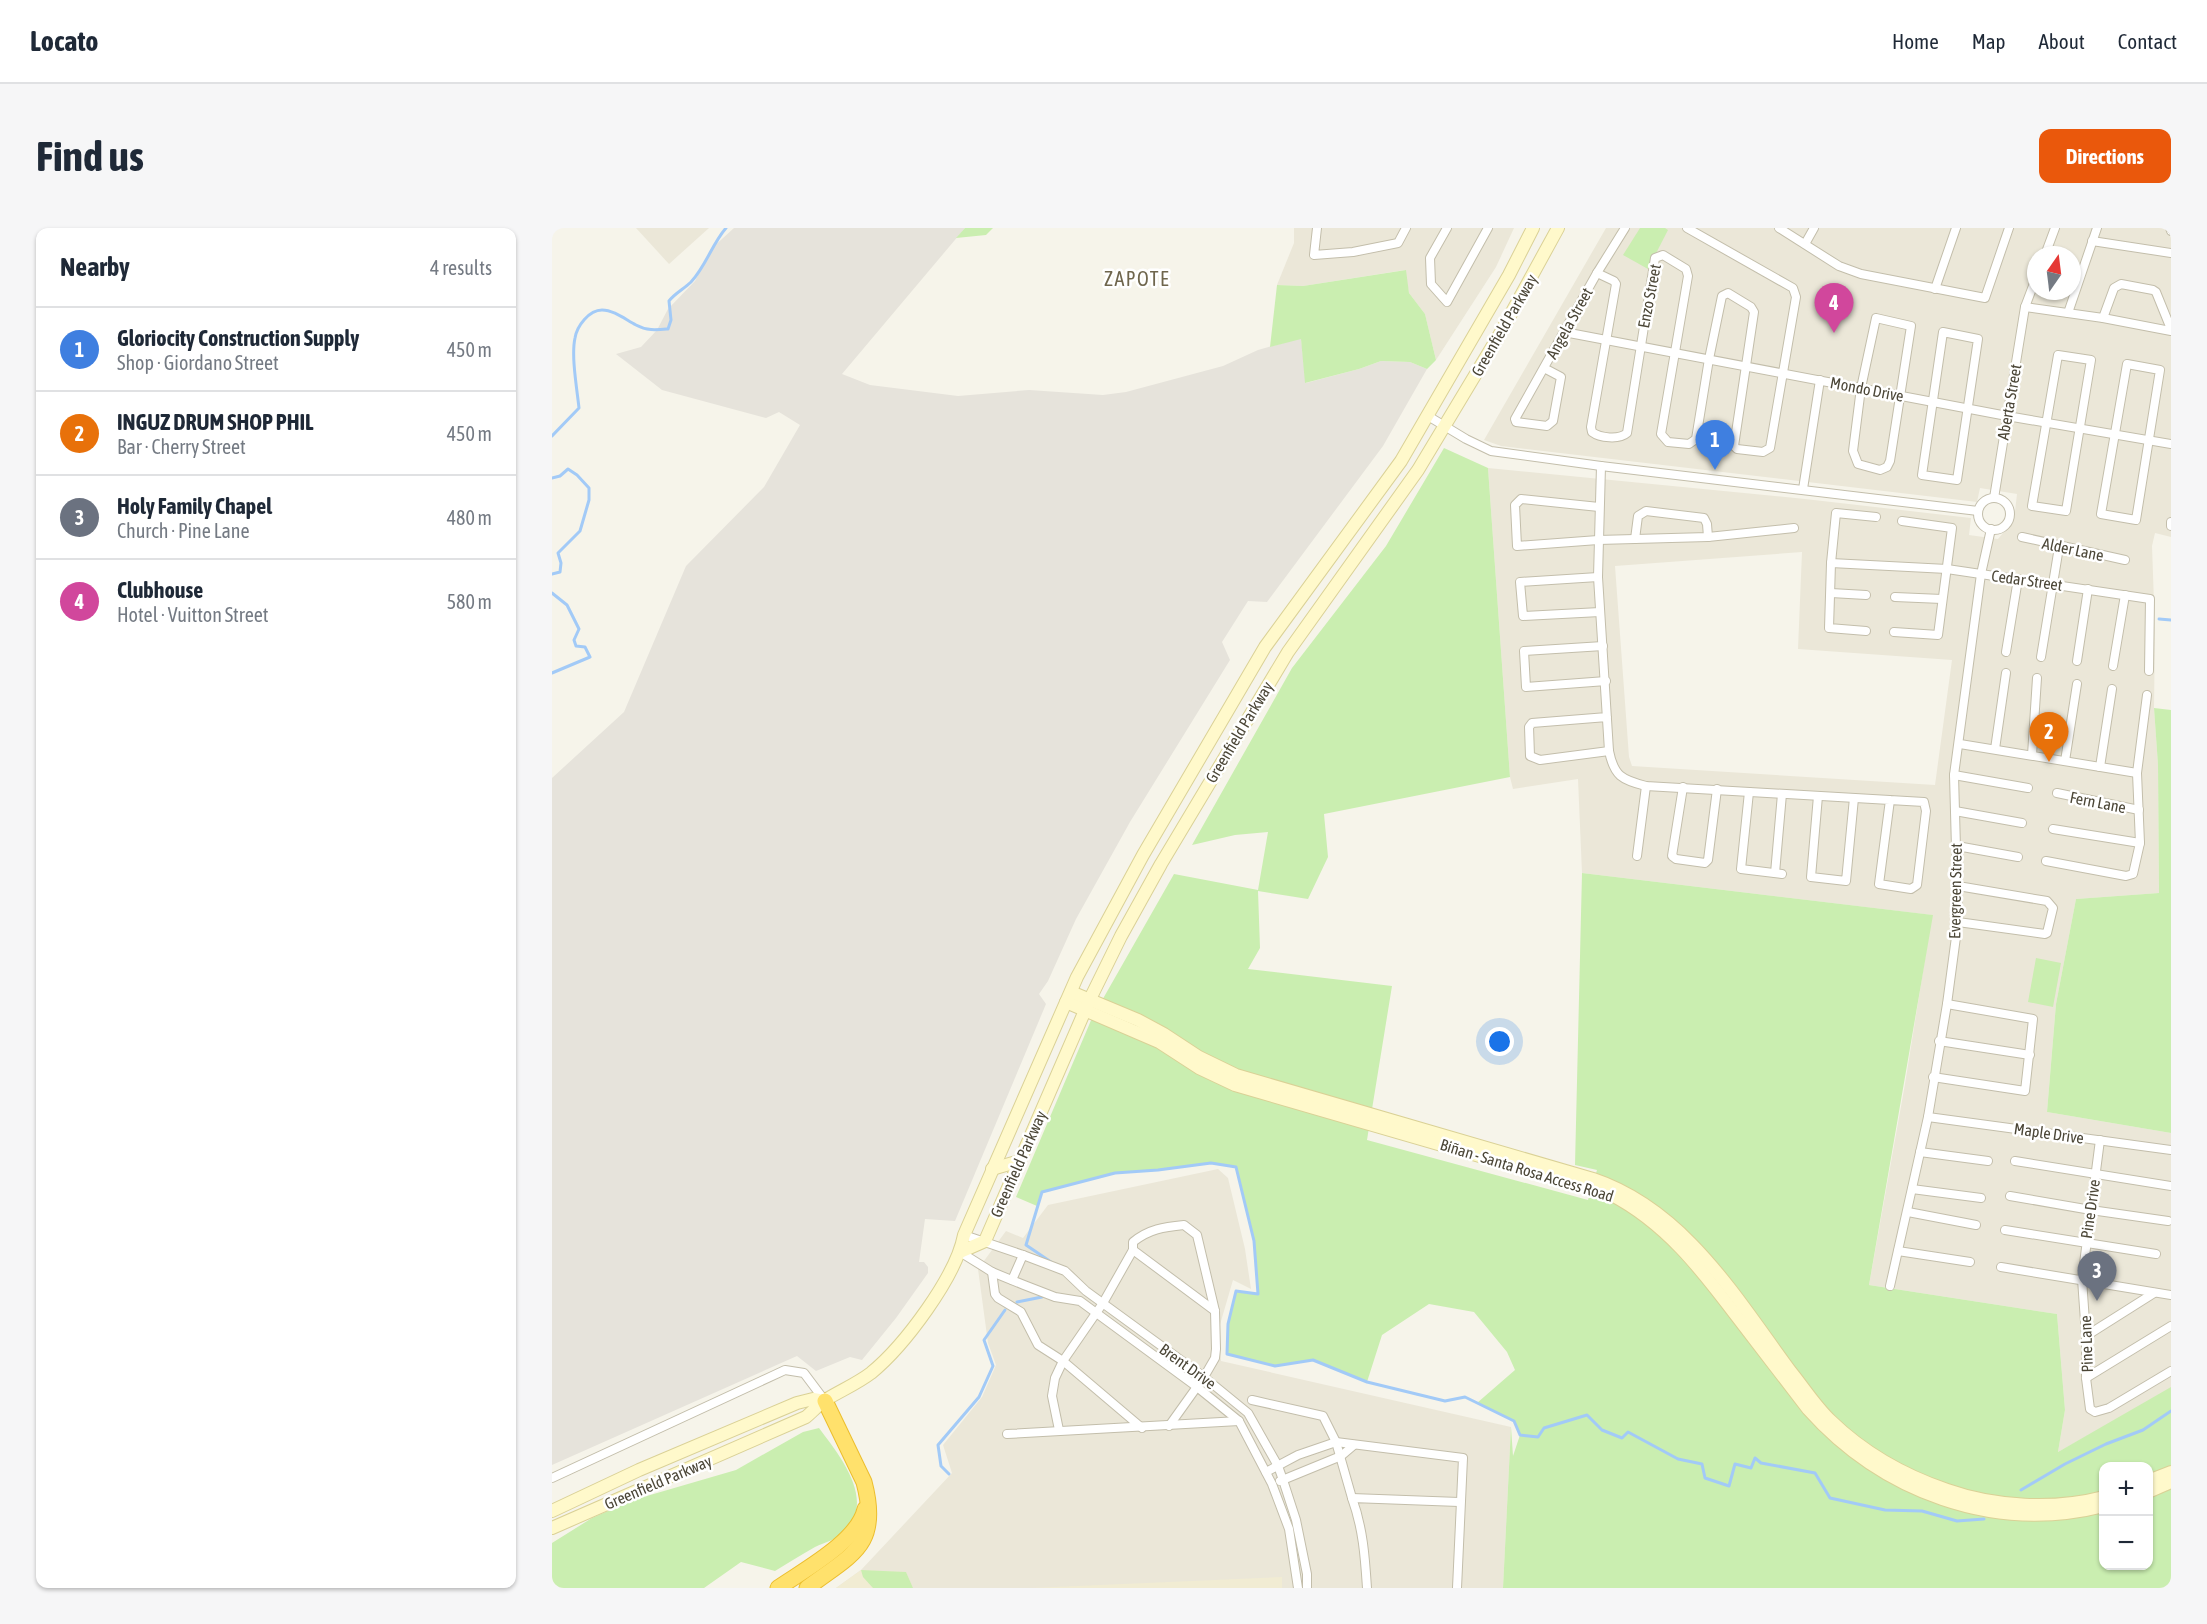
<!DOCTYPE html>
<meta charset="utf-8">
<style>
body{margin:0;font-family:"Asap Condensed",sans-serif;background:#f6f6f7;color:#1f2937}
.controls{position:absolute;right:18px;bottom:18px;display:grid;overflow:hidden;border-radius:12px;box-shadow:0 2px 4px #0004}
.controls button{width:54px;height:54px;display:grid;place-items:center;padding:0;border:0;border-bottom:2px solid #e0e1e3;background:#fff;color:#1f2937;font:30px sans-serif}
.compass{position:absolute;left:1475px;top:18px;width:54px;height:54px;border-radius:50%;background:#fff;box-shadow:0 2px 4px #0004;rotate:14deg}
.you{position:absolute;left:948px;top:814px;width:21px;height:21px;margin:-15px;border:4px solid #fff;border-radius:50%;background:#1a73e8;box-shadow:0 0 0 9px #1a73e833}
.badge{display:grid;place-items:center;width:39px;height:39px;border-radius:50%;background:#ea580c;color:#fff;font-size:20px;font-weight:700}
.pin{position:absolute;translate:-50% -50px;filter:drop-shadow(0 2px 3px #0008)}
.pin::after{content:'';position:absolute;top:32px;width:21px;height:18px;background:inherit;clip-path:polygon(0 0,100% 0,50% 100%)}
.list{margin:0;padding:0;list-style:none}
h2{display:flex;justify-content:space-between;align-items:center;height:78px;margin:0;padding:0 24px;font-size:26px}
h2 small{font-size:20px;font-weight:400;color:#747a83}
.list li{display:grid;grid-template-columns:39px 1fr auto;gap:18px;align-items:center;box-sizing:border-box;height:84px;padding:0 24px;border-top:2px solid #e0e1e3}
.list b{display:block;font-size:22px;white-space:nowrap}
.list p{margin:0;font-size:20px;white-space:nowrap;color:#747a83}
.list em{font-size:20px;font-style:normal;color:#747a83}
.map{position:relative;flex:none;width:1619px;height:1360px;overflow:hidden;border-radius:12px}
header{display:flex;align-items:center;gap:36px;box-sizing:border-box;height:84px;padding:0 30px;background:#fff;border-bottom:2px solid #e0e1e3}
header strong{font-size:28px}
nav{display:flex;gap:33px;margin-inline-start:auto;font-size:21px}
.intro{display:flex;align-items:center;justify-content:space-between;box-sizing:border-box;height:144px;padding:0 36px}
h1{margin:0;font-size:42px}
.button{padding:15px 27px;border-radius:12px;background:#ea580c;color:#fff;font-size:21px;font-weight:700}
main{display:flex;gap:36px;padding:0 36px}
aside{flex:1;background:#fff;border-radius:12px;box-shadow:0 2px 4px #0004}
.map>svg:first-child{display:block}
</style>
<header>
<strong>Locato</strong>
<nav><a>Home</a><a>Map</a><a>About</a><a>Contact</a></nav>
</header>
<div class="intro"><h1>Find us</h1><a class="button">Directions</a></div>
<main>
<aside>
<h2>Nearby<small>4 results</small></h2>
<ul class="list">
<li><span class="badge" style="background:#3f7fe0">1</span><div><b>Gloriocity Construction Supply</b><p>Shop · Giordano Street</p></div><em>450 m</em></li>
<li><span class="badge" style="background:#e8710a">2</span><div><b>INGUZ DRUM SHOP PHIL</b><p>Bar · Cherry Street</p></div><em>450 m</em></li>
<li><span class="badge" style="background:#6b7280">3</span><div><b>Holy Family Chapel</b><p>Church · Pine Lane</p></div><em>480 m</em></li>
<li><span class="badge" style="background:#d1479c">4</span><div><b>Clubhouse</b><p>Hotel · Vuitton Street</p></div><em>580 m</em></li>
</ul>
</aside>
<div class="map">
<svg width="1619" height="1360" viewBox="0 0 1619 1360">
<rect width="100%" height="100%" fill="#f6f4ea"/>
<!-- residential -->
<g fill="#ebe7d8" fill-rule="evenodd">
<polygon points="84,0 157,0 117,36"/>
<polygon points="742,0 962,0 944,39 884,132 873,86 857,65 853,42 751,58 725,57 742,15"/>
<path d="M1054 0H1619V309L1603 305 1600 318 1603 403 1602 480 1606 537 1607 665 1524 671 1504 776 1495 884 1619 905V1161L1506 1224 1513 1182 1505 1086 1317 1057 1353 856 1380 687 1030 645 1026 551 961 561 958 549 936 240 1253 271 1419 290 1417 307 1446 311 1462 292 1465 266 1428 260 1425 274 949 218 932 212ZM1484 27H1520V63H1484ZM1250 324 1246 421 1400 432 1383 557 1080 538 1077 529 1063 338Z"/>
<polygon points="666,941 676,950 693,1021 699,1061 681,1052 667,1100 669,1133 959,1199 951,1360 284,1360 309,1342 400,1245 391,1217 430,1169 444,1137 436,1115 426,1041 454,1003 471,1010 496,977"/>
</g>
<!-- industrial -->
<polygon fill="#e6e3db" points="182,0 413,0 290,146 318,157 406,168 477,162 551,167 574,164 671,138 706,122 749,110 754,155 807,141 829,133 858,134 875,141 831,218 715,374 696,373 670,414 678,432 578,594 524,691 496,753 487,766 494,776 403,993 373,991 367,1034 372,1034 376,1039 376,1045 344,1090 310,1132 298,1129 264,1143 245,1128 0,1237 0,550 72,484 134,338 212,259 248,197 227,184 214,190 110,162 64,126 89,119 105,102 116,81 143,53 159,21"/>
<!-- education -->
<g fill="#f1ecd3">
<polygon points="309,1342 354,1344 361,1360 284,1360"/>
<polygon points="730,1349 730,1360 480,1360"/>
</g>
<!-- green -->
<g fill="#caeeb0" fill-rule="evenodd">
<polygon points="413,0 441,0 434,7 404,10"/>
<polygon points="1088,0 1113,0 1116,2 1096,41 1071,27"/>
<polygon points="854,42 857,65 873,86 884,132 875,141 858,134 829,133 807,141 753,155 749,111 718,119 725,57 751,58"/>
<path d="M892 220 936 240 958 549 772 586 776 629 756 671 706 663 708 720 696 741 840 758 815 912 1036 972 1045 942 1023 937 1030 645 1381 687 1317 1057 1505 1086 1513 1182 1506 1224 1619 1159V1360H951L959 1199 961 1228 968 1207 961 1193 925 1175 963 1142 955 1124 922 1084 877 1076 830 1107 815 1154 761 1132 723 1138 675 1126 676 1096 684 1063 706 1066 702 1013 684 939 659 935 606 942 563 945 490 964 485 978 464 969 540 790 622 646 706 662 716 604 683 607 640 617 740 440 834 318ZM1552 1238H1596V1338H1552Z"/>
<polygon points="1602,480 1619,482 1619,905 1495,884 1504,776 1524,671 1607,665 1606,537"/>
<polygon points="1484,730 1509,735 1501,779 1476,774"/>
<path d="M267 1200C287 1227 325 1272 292 1304 284 1312 273 1314 263 1319 249 1327 236 1335 223 1343L189 1334 152 1360H0V1315L40 1290 81 1272 184 1242 251 1204Z"/>
<polygon points="309,1342 354,1344 361,1360 321,1360 311,1349"/>
</g>
<g fill="none" stroke-linecap="round" stroke-linejoin="round">
<!-- stream -->
<g stroke="#a2caf7" stroke-width="3">
<path d="M0 208 27 180C25 161 19 128 23 110 25 98 37 82 50 82 62 82 74 92 84 97 95 103 104 102 116 101L119 92 117 73C123 65 132 61 139 54 154 38 160 16 174 0"/>
<polyline points="0,250 8,248 16,241 25,247 37,260 37,272 28,303 6,325 9,335 8,344 0,346"/>
<polyline points="0,365 15,377 27,401 22,412 24,418 33,419 38,429 0,445"/>
<polyline points="1607,391 1619,392"/>
<polyline points="499,1034 474,1017 490,964 563,945 606,942 659,935 684,939 702,1013 706,1066 684,1063 676,1096 675,1126 723,1138 761,1132 815,1154 893,1173 913,1169 962,1193 968,1207 986,1209 992,1200 1035,1187 1050,1202 1070,1210 1076,1204 1126,1231 1150,1236 1153,1250 1177,1258 1183,1236 1199,1240 1203,1230 1209,1235 1263,1245 1278,1270 1333,1282 1370,1283 1405,1293 1432,1291"/>
<polyline points="465,1074 490,1069"/>
<polyline points="397,1246 389,1238 386,1217 427,1169 441,1138 432,1112 453,1082"/>
<polyline points="1469,1262 1513,1236 1554,1216 1591,1202 1619,1183"/>
</g>
<!-- minor casing -->
<g stroke="#c3beab" stroke-width="10">
<g id="minor">
<polyline points="765,0 762,27 801,24 846,15 854,0"/>
<polyline points="895,0 878,30 879,56 895,74 936,0"/>
<polyline points="1227,0 1287,38 1309,46 1433,70 1457,0"/>
<polyline points="1618,0 1619,3"/>
<polyline points="1540,13 1619,25"/>
<polyline points="1253,16 1262,0"/>
<polyline points="1493,27 1503,0"/>
<path d="M1045 45 1062 53 1064 56 1039 199 1040 204C1048 210 1067 212 1075 205L1103 30 1111 27 1134 41 1136 48 1109 206 1116 214 1137 216 1144 211 1157 131 1170 68 1176 65 1199 79 1202 84 1182 218 1185 221 1211 224 1218 220 1244 69 1241 60 1135 0"/>
<polyline points="1383,61 1404,0"/>
<polyline points="1473,79 1551,90 1619,103"/>
<polyline points="1516,85 1545,0"/>
<polygon points="1324,90 1359,98 1338,233 1335,239 1328,242 1306,236 1301,223 1309,160"/>
<polyline points="1551,90 1562,60 1569,56 1601,62 1604,64 1619,101"/>
<polyline points="1012,104 1455,188 1619,216"/>
<polygon points="1391,104 1426,111 1405,252 1370,247"/>
<polygon points="1506,127 1539,132 1514,283 1480,278"/>
<polygon points="1575,136 1608,142 1584,292 1549,286"/>
<polyline points="992,140 1009,149 1001,193 995,198 964,194 963,191 1045,45 1073,0"/>
<polyline points="876,188 914,211 939,223 1049,238 1426,283"/>
<polyline points="1049,238 1046,349 1057,523 988,532 978,528 977,499 980,495 1055,489"/>
<polyline points="1251,261 1268,152"/>
<polyline points="1442,270 1473,79 1484,50"/>
<circle cx="1442" cy="286" r="16"/>
<polyline points="1047,279 969,271 963,277 965,318 1046,312 1156,309 1242,300"/>
<polyline points="1619,294 1619,298"/>
<polyline points="1470,309 1573,332"/>
<polyline points="1083,311 1086,288 1094,283 1152,290 1155,296 1156,309"/>
<polyline points="1279,335 1395,341 1598,371 1597,443"/>
<polyline points="1046,349 968,354 971,388 1048,384"/>
<polyline points="1279,365 1314,367"/>
<polyline points="1343,369 1390,371"/>
<polyline points="1314,403 1277,400 1279,335 1284,285 1324,289"/>
<polyline points="1342,404 1386,407 1400,300 1350,293"/>
<polyline points="1051,418 972,423 974,459 1054,453"/>
<polyline points="1454,424 1466,351"/>
<polyline points="1489,429 1507,319"/>
<polyline points="1525,433 1536,361"/>
<polyline points="1561,438 1573,367"/>
<polyline points="1408,516 1585,545"/>
<polyline points="1443,521 1454,445"/>
<path d="M1057 523C1062 548 1070 552 1094 558L1372 574 1374 583 1365 657 1359 661 1327 656 1338 572"/>
<polyline points="1480,527 1485,450"/>
<polyline points="1513,533 1525,456"/>
<polyline points="1548,539 1560,461"/>
<polyline points="1402,547 1476,560"/>
<polyline points="1131,559 1120,628 1124,631 1153,635 1156,632 1165,561"/>
<polyline points="1197,564 1189,641 1230,646"/>
<polyline points="1505,565 1587,582"/>
<polyline points="1266,568 1259,649 1294,653 1302,570"/>
<polyline points="1403,583 1470,595"/>
<polyline points="1501,601 1588,615"/>
<polyline points="1405,618 1466,629"/>
<polyline points="1085,628 1094,558"/>
<polyline points="1494,633 1574,648 1581,646 1588,615 1585,545 1595,467"/>
<polyline points="1223,645 1230,566"/>
<polyline points="1406,694 1493,706 1495,705 1501,680 1495,673 1406,658"/>
<polyline points="1387,813 1478,827"/>
<polyline points="1381,849 1473,863 1481,791 1395,776"/>
<polyline points="1376,889 1619,922"/>
<polyline points="1548,912 1530,1051 1534,1108 1534,1150 1538,1181 1543,1184 1557,1180 1619,1143"/>
<polyline points="1368,924 1436,933"/>
<polyline points="1463,933 1619,958"/>
<polyline points="1360,961 1429,970"/>
<polyline points="1458,968 1539,982 1616,993"/>
<polyline points="1356,984 1424,997"/>
<polyline points="1453,1002 1604,1026"/>
<polyline points="412,1007 471,1027 513,1043 534,1063 652,1149 696,1185 726,1238 731,1252 744,1292 755,1346 755,1360"/>
<polyline points="581,1022 663,1083"/>
<polyline points="1346,1023 1418,1034"/>
<polyline points="408,1024 440,1044 472,1057 503,1069 528,1073 645,1159 687,1193 720,1256 737,1301 746,1360"/>
<polyline points="1449,1039 1619,1067"/>
<polyline points="440,1044 443,1066 446,1070 469,1084 486,1117 511,1133 590,1200"/>
<polyline points="460,1052 471,1027"/>
<polyline points="1338,1058 1376,889 1395,776 1406,694 1402,547 1429,346 1439,301"/>
<polyline points="1534,1108 1602,1065"/>
<polyline points="1534,1150 1619,1098"/>
<polyline points="700,1172 771,1188 784,1214 800,1270"/>
<path d="M507 1202 500 1168 503 1150 511 1133 551 1075 581 1022V1014C597 1001 612 999 632 997L645 1007 663 1083 664 1121 663 1130 652 1149 617 1198"/>
<polyline points="455,1206 687,1193"/>
<polyline points="714,1244 746,1227 784,1214 911,1230 905,1360"/>
<polyline points="0,1250 233,1142 252,1145 273,1173"/>
<polyline points="728,1253 789,1228 802,1217"/>
<path d="M815 1360C813 1329 811 1300 800 1270L907 1274"/>
</g>
</g>
<!-- secondary casing -->
<g stroke="#dad196" stroke-width="14">
<g id="secondary">
<path d="M519 764 586 792 612 806 647 829 684 847 1041 951C1133 982 1184 1070 1239 1144 1252 1160 1264 1179 1279 1193 1313 1226 1351 1247 1395 1262 1443 1279 1502 1282 1552 1269"/>
<path d="M514 774 607 814 647 840 683 857 1058 966C1114 995 1149 1041 1186 1090 1209 1120 1233 1151 1256 1181 1330 1264 1442 1306 1552 1278"/>
<polyline points="440,941 468,933"/>
<polyline points="408,1024 433,1013 538,771 569,708 609,636 736,424 866,242 949,104 1006,0"/>
<polyline points="1596,1253 1619,1244"/>
<polyline points="1596,1264 1619,1254"/>
<polyline points="0,1283 87,1242 245,1175 261,1171 273,1173"/>
<path d="M0 1300 254 1189C261 1183 267 1176 275 1171 290 1162 306 1155 319 1145 352 1118 404 1049 412 1007L525 749 591 627 713 419 849 233 957 47 981 0"/>
</g>
</g>
<!-- motorway casing -->
<g stroke="#ecbe2e" stroke-width="17">
<g id="motorway">
<path d="M226 1360C252 1342 306 1313 313 1281"/>
<path d="M255 1360C300 1326 329 1318 312 1254L273 1173"/>
</g>
</g>
<!-- minor -->
<use href="#minor" stroke="#fff" stroke-width="8"/>
<!-- secondary -->
<use href="#secondary" stroke="#fff9cb" stroke-width="12"/>
<!-- motorway -->
<use href="#motorway" stroke="#ffe16c" stroke-width="15"/>
</g>
<g text-anchor="middle" stroke-width="5" stroke-linejoin="round" paint-order="stroke">
<!-- street labels -->
<g font-size="16" fill="#4b4637" stroke="#fff">
<text transform="translate(1097 68) rotate(-79)" y="6">Enzo Street</text>
<text transform="translate(1017 95) rotate(-61)" y="6">Angela Street</text>
<text transform="translate(952 97) rotate(-60)" y="6">Greenfield Parkway</text>
<text transform="translate(1315 161) rotate(11)" y="6">Mondo Drive</text>
<text transform="translate(1457 174) rotate(-80)" y="6">Aberta Street</text>
<text transform="translate(1521 321) rotate(12)" y="6">Alder Lane</text>
<text transform="translate(1475 352) rotate(8)" y="6">Cedar Street</text>
<text transform="translate(687 504) rotate(-59)" y="6">Greenfield Parkway</text>
<text transform="translate(1546 574) rotate(11)" y="6">Fern Lane</text>
<text transform="translate(1403 663) rotate(-89)" y="6">Evergreen Street</text>
<text transform="translate(1497 905) rotate(8)" y="6">Maple Drive</text>
<text transform="translate(466 936) rotate(-66)" y="6">Greenfield Parkway</text>
<text transform="translate(975 942) rotate(17)" y="6">Biñan - Santa Rosa Access Road</text>
<text transform="translate(1538 981) rotate(-82)" y="6">Pine Drive</text>
<text transform="translate(1534 1116) rotate(-92)" y="6">Pine Lane</text>
<text transform="translate(636 1138) rotate(36)" y="6">Brent Drive</text>
<text transform="translate(106 1254) rotate(-23)" y="6">Greenfield Parkway</text>
</g>
<!-- quarter labels -->
<g font-size="20" letter-spacing="1.5" fill="#6f664d" stroke="#fff">
<text x="585" y="58">ZAPOTE</text>
</g>
</g>
</svg>
<div class="controls">
<button>+</button>
<button>−</button>
</div>
<svg class="compass" viewBox="-18 -18 36 36"><path d="M0-13l5 13h-10z" fill="#e53935"/><path d="M0 13l5-13h-10z" fill="#747a83"/></svg>
<div class="you"></div>
<div class="pin badge" style="left:1163px;top:242px;background:#3f7fe0">1</div>
<div class="pin badge" style="left:1497px;top:534px;background:#e8710a">2</div>
<div class="pin badge" style="left:1545px;top:1073px;background:#6b7280">3</div>
<div class="pin badge" style="left:1282px;top:105px;background:#d1479c">4</div>
</div>
</main>
